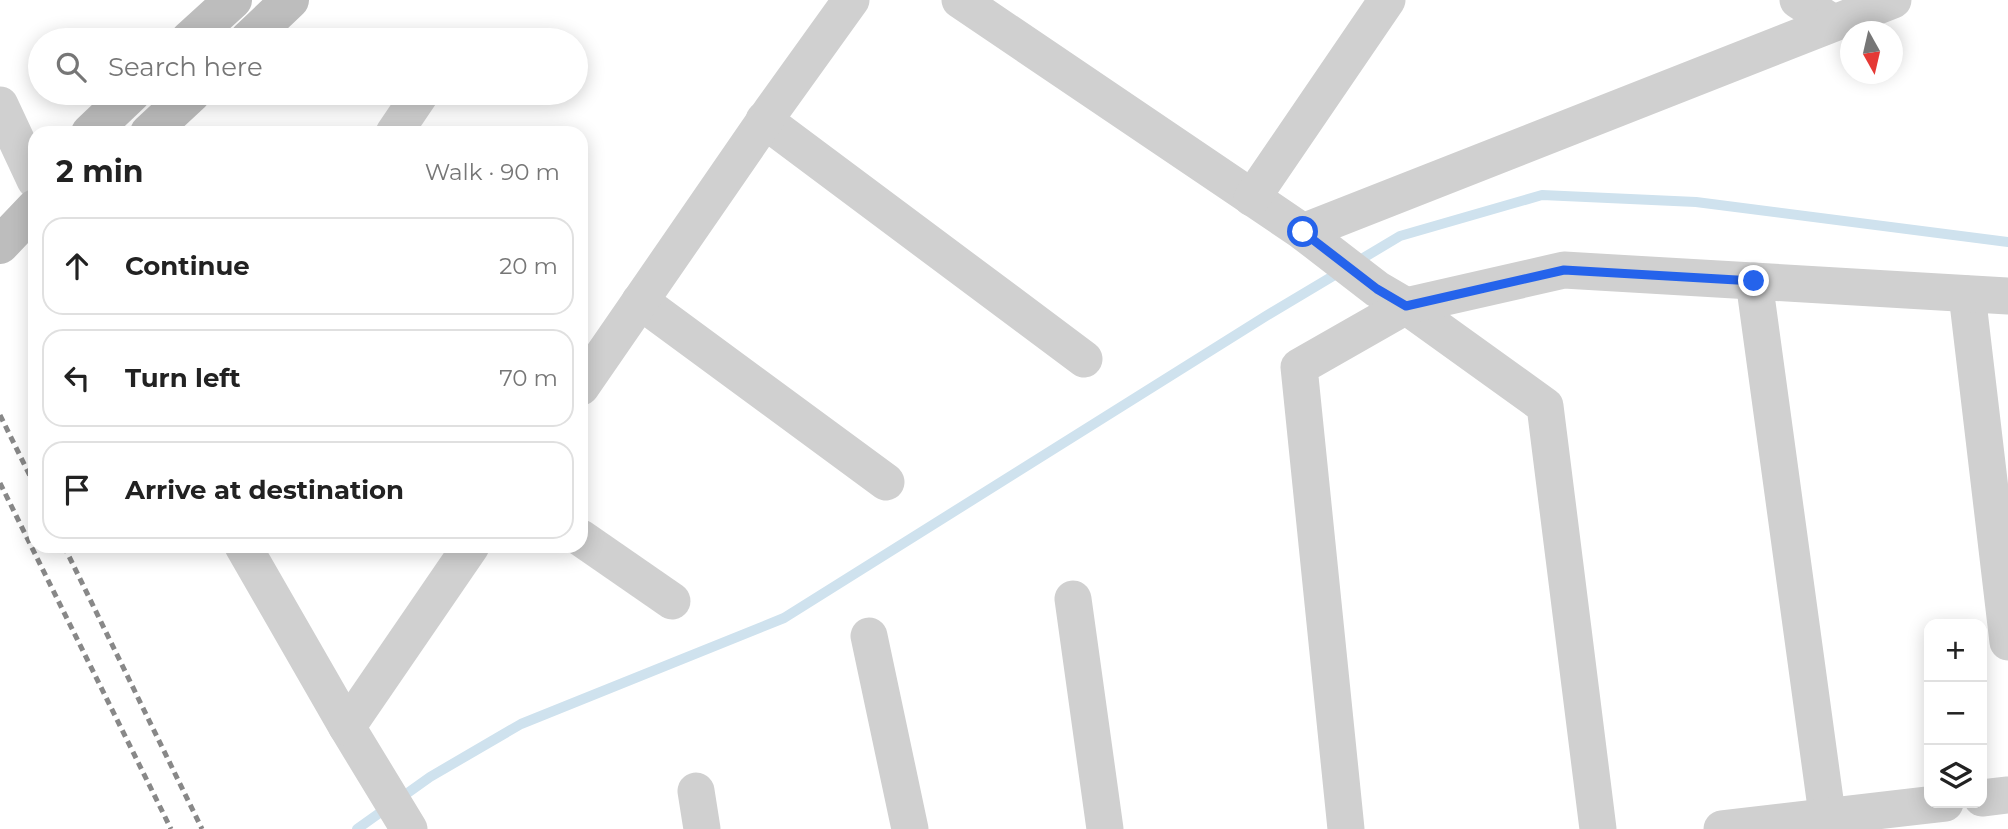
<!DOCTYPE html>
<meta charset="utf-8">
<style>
body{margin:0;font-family:Montserrat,sans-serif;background:#f6f6f6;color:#222}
.controls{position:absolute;right:21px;bottom:21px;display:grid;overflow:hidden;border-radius:14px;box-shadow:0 4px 18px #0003}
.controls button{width:63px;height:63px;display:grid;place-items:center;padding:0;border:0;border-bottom:2px solid #e0e0e0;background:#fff;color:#222;font:35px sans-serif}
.compass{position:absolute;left:1840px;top:21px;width:63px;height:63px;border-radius:50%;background:#fff;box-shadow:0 4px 18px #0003;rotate:172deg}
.stop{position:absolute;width:21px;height:21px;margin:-16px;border:5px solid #2563eb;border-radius:50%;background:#fff}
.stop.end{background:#2563eb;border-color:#fff;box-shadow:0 2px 7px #0008}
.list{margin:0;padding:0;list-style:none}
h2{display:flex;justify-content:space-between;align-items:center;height:91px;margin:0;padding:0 28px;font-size:30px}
h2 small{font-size:23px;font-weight:400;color:#767676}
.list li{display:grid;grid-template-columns:46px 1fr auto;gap:21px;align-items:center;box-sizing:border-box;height:98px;margin:0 14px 14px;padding:0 14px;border:2px solid #e0e0e0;border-radius:21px}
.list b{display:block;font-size:26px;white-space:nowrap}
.list em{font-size:23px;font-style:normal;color:#767676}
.icon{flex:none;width:38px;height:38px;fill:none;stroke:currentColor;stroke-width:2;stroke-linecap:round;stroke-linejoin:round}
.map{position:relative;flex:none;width:2008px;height:829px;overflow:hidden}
.search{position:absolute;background:#fff;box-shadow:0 4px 18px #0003;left:28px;top:28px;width:560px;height:77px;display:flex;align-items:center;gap:18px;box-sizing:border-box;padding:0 24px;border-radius:38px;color:#767676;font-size:26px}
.panel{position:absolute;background:#fff;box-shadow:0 4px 18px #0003;left:28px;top:126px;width:560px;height:427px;border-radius:21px}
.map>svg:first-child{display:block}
</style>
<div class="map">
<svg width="2008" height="829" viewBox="0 0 2008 829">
<rect width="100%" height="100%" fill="#fff"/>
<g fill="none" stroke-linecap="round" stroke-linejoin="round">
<!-- stream -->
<polyline stroke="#cfe2ee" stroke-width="10" points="357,829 430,777 521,724 784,618 1266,316 1400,236 1542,195 1696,202 2008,242"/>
<!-- street -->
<g stroke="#d0d0d0" stroke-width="37">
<polyline points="960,0 1303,232 1377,289 1406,306 1545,406 1598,829"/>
<polyline points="1798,0 1833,23"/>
<polyline points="0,105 35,180"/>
<polyline points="764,120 1084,359"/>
<polyline points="394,133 421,93"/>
<polyline points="1252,198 1387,0"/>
<polyline points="1303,232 1893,0"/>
<polyline points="1754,281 1829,829"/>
<polyline points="1967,294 2008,642"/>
<polyline points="640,301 886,482"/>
<polyline points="581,387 772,110 851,0"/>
<polyline points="581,538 672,601"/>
<polyline points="243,546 347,727 409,829"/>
<polyline points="1073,599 1105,829"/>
<polyline points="869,636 910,829"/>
<polyline points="347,727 471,546"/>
<polyline points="696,791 702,829"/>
<polyline points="1982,798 2008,795"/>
<polyline points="1346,829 1299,367 1406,306 1564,270 2008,296"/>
<polyline points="1722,829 1945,803"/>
</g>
<!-- secondary -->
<g stroke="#bdbdbd" stroke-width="38">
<polyline points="189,40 233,0"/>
<polyline points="248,40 290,0"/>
<polyline points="90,133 132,93"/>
<polyline points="149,133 192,93"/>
<polyline points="0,245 35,208"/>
</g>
<!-- rail -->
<g stroke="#888" stroke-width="5" stroke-dasharray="7 5" stroke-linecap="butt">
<polyline points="0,415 35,486"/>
<polyline points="0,483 171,829"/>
<polyline points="64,546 202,829"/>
</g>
</g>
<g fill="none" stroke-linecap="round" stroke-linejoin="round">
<!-- route -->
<polyline stroke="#2563eb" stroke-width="9" points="1303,232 1377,289 1406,306 1564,270 1754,281"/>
</g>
</svg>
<div class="controls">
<button>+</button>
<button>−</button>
<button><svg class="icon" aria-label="layers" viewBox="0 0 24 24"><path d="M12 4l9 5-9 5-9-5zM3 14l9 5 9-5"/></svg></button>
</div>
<svg class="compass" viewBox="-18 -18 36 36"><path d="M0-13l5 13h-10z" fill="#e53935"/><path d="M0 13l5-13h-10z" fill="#767676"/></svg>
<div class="stop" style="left:1303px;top:232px"></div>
<div class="stop end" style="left:1754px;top:281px"></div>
<div class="search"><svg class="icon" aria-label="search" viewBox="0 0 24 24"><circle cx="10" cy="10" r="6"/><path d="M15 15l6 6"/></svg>Search here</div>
<section class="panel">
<h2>2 min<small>Walk · 90 m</small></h2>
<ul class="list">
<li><svg class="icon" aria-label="ahead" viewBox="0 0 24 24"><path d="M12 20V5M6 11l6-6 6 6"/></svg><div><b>Continue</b></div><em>20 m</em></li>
<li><svg class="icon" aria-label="left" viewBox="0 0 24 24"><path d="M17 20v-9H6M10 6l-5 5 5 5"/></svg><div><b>Turn left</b></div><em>70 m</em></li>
<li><svg class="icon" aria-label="arrive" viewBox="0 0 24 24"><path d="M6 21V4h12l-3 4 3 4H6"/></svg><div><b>Arrive at destination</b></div></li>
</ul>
</section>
</div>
